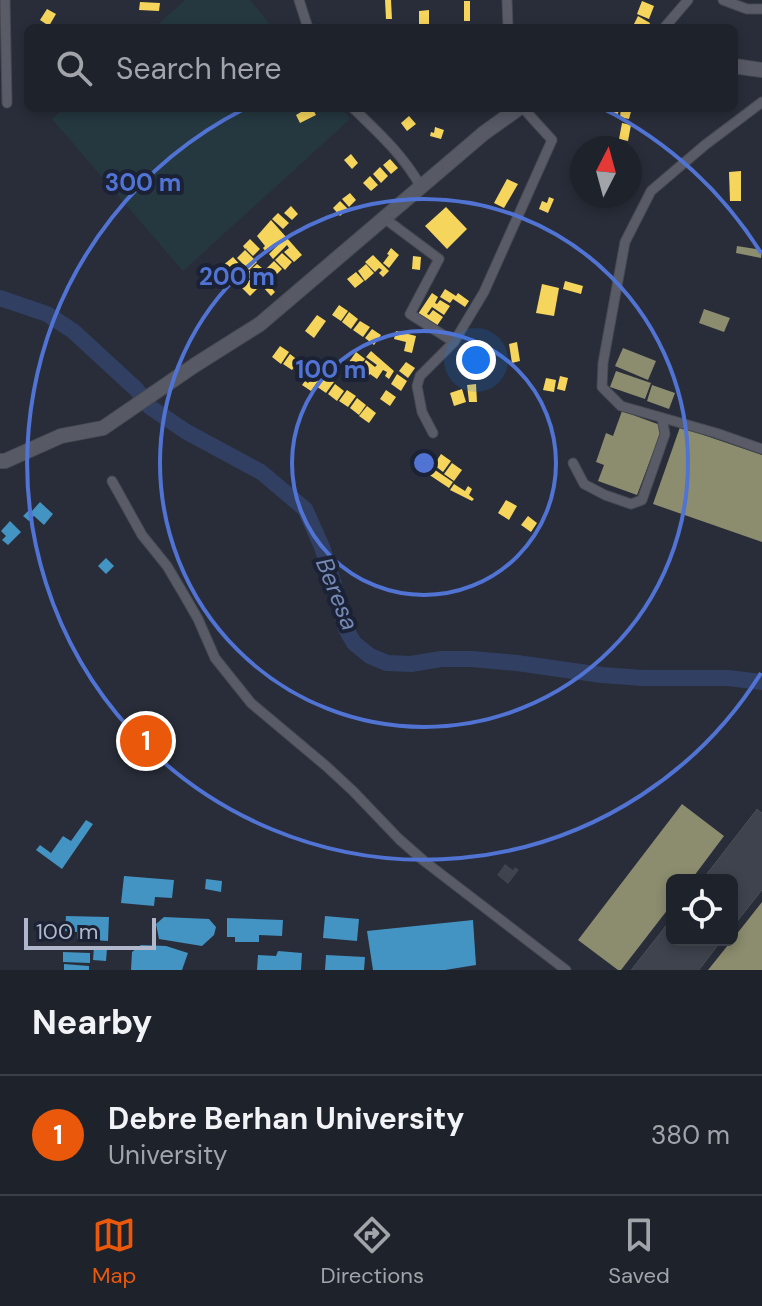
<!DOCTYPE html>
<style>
body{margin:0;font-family:"DM Sans",sans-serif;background:#262a33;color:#f1f3f6}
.controls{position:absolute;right:24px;bottom:24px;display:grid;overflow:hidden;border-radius:12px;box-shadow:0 4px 12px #0003}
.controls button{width:72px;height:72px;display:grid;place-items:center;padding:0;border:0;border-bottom:2px solid #3c3f47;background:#1e222b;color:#f1f3f6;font:40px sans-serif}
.compass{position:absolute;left:570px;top:136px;width:72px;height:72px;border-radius:50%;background:#1e222b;box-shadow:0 4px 12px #0003;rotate:6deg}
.scale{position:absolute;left:24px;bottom:20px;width:132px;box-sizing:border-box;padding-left:8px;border:4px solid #b2b8cb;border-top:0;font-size:22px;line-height:28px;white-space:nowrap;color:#b2b8cb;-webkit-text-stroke:6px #1b2235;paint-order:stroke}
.you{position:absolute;left:476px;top:360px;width:28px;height:28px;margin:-20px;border:6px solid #fff;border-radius:50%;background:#1a73e8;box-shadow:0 0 0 12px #1a73e833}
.badge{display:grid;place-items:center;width:52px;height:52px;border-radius:50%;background:#ea580c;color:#fff;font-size:26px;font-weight:700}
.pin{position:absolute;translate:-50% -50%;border:4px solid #fff;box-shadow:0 2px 8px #0006}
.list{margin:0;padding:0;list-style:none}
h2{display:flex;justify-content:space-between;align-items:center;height:104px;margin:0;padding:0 32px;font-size:34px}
h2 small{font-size:26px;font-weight:400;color:#a1a4a9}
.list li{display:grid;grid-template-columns:52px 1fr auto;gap:24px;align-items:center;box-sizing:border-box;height:120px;padding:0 32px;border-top:2px solid #3c3f47}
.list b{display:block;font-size:30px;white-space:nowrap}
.list p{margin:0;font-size:26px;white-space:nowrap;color:#a1a4a9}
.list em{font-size:26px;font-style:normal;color:#a1a4a9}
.icon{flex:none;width:44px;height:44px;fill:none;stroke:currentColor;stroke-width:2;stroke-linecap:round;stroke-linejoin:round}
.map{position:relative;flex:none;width:762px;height:970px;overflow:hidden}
.search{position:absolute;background:#1e222b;box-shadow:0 4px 12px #0003;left:24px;right:24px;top:24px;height:88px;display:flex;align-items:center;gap:20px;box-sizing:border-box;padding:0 28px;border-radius:12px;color:#a1a4a9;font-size:30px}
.sheet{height:224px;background:#1e222b}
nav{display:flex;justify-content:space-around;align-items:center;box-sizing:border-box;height:112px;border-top:2px solid #3c3f47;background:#1e222b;font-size:22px;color:#a1a4a9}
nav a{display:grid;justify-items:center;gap:4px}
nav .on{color:#ea580c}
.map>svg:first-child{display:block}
</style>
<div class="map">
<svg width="762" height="970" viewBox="0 0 762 970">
<rect width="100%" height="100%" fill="#282d39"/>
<!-- green -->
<g fill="#253840">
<polygon points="185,0 250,0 273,28 154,28"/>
<polygon points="65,108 341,108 350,119 183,271 52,119"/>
</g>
<!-- homes -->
<g fill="#f6d55c">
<polygon points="385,0 391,0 392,19 386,19"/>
<rect x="464" y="1" width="6" height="20"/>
<polygon points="642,1 654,6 649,19 637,14"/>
<polygon points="140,2 160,3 159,11 139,10"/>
<polygon points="47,9 56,14 49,26 40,20"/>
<polygon points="429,10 429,24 419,24 419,11"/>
<polygon points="638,16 650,23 648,28 637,28 633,26"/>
<polygon points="308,108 312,108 316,115 300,123 296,115"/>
<polygon points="595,108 620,108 617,116"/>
<polygon points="621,108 632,108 629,119 620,117"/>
<polygon points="409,116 416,124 407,131 401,123"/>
<polygon points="622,123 631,125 628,141 619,139"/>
<polygon points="435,127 444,130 441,139 430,136 431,132 434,133"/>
<polygon points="351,154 358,163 352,169 344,160"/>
<polygon points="390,159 398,168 391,174 383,165"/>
<polygon points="380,167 388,176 381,183 373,174"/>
<polygon points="741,171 741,201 730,201 729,172"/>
<polygon points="370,176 378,185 371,191 363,183"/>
<polygon points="507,179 518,184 504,208 494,203"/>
<polygon points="350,193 356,200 349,207 342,199"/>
<polygon points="549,197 554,199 548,213 539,209 542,201 547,203"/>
<polygon points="340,201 348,209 340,216 333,208"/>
<polygon points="291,206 298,214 292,220 284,213"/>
<polygon points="446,207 467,229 447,249 425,226"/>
<polygon points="278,213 289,223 283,229 272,219"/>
<polygon points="271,220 302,255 294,262 284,252 289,248 287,245 273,259 269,254 278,245 277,243 266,252 263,248 265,246 257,236"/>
<polygon points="250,239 260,249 253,256 246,249 247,248 245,249 243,246"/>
<polygon points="391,248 399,255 389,268 383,263 389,255 387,254"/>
<polygon points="245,250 257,262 249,270 237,258"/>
<polygon points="282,253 292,262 285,270 275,260"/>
<polygon points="373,255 389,271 383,277 379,273 382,270 379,268 375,272 365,262"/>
<polygon points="413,256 421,257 420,270 412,269"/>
<polygon points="233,257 242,267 230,277 221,267"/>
<polygon points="274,261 282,269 274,277 266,269"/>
<polygon points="257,264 262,268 243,284 234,276 243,268 247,273"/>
<polygon points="366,264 374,273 365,281 358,271"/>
<polygon points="264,270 272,279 267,283 275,292 271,296 255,278"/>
<polygon points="356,272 364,281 355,288 347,279"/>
<polygon points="252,277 260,286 250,296 242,288"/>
<polygon points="565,281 583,286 581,294 563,289"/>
<polygon points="542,284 559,288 554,316 536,313"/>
<polygon points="445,289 456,296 458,293 469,301 465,307 453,299 450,303 440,297"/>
<polygon points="432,293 438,297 435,303 437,304 440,300 450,306 444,315 432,307 427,314 429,315 433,310 443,317 436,327 418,314"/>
<polygon points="339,305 348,311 341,321 332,315"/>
<polygon points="349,312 358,319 351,329 342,322"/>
<polygon points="317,315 326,321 314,338 305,331"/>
<polygon points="360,321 370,327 363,337 353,330"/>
<polygon points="372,329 381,335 374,345 365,338"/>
<polygon points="396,331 416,336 412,353 404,351 406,342 394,339"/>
<polygon points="517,342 520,361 512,363 509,344"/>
<polygon points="280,346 289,352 281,364 272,357"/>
<polygon points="491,349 494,363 484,365 482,351"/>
<polygon points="371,351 394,371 389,379 385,376 387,372 383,370 377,379 370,374 368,376 359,370 366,360 375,367 377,365 366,357"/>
<polygon points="356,352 365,359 358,368 349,362"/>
<polygon points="290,354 299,361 292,370 283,364"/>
<polygon points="406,362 415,368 408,378 399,371"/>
<polygon points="314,368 323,374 311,391 302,385 305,381 308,383 311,380 307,377"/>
<polygon points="397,374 407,381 401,391 391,384"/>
<polygon points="324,376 334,382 326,393 316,386"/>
<polygon points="560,376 568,378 565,391 557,389"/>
<polygon points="546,378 556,380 554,392 543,390"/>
<polygon points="335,384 344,391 337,401 328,394"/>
<polygon points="476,384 477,402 469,402 467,385"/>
<polygon points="462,389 466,402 454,406 450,393"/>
<polygon points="347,390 356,396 348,407 339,401"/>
<polygon points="386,390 396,397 390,406 380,399"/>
<polygon points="357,398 366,405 359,415 350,408"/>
<polygon points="367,406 376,413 369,423 359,416"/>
<polygon points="441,454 451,461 443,472 434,465"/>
<polygon points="452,463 462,470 454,481 444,474"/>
<polygon points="432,468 453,482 449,488 428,474"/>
<polygon points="454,484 465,491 468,486 472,489 469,495 474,499 472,501 450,490"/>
<polygon points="506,500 517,506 509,520 498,513"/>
<polygon points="528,516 537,523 531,532 521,525"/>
</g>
<!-- schools -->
<g fill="#4393c3">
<polygon points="40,502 53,514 44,525 34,516 29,521 23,516 29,510 32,511"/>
<polygon points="10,521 21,532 8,545 2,540 6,536 1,531"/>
<polygon points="106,558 114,566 106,574 98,566"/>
<polygon points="86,820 93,824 62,869 36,850 40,845 51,853 63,836 71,841"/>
<polygon points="124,876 174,880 172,898 155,897 154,906 121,903"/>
<polygon points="206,879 222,881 221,892 205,889"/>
<polygon points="66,916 109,917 108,941 77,939 77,932 65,931"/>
<polygon points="325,916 359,919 357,941 323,938"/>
<polygon points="164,917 209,919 216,927 214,935 202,946 159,939 156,924"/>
<polygon points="227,918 283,920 282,936 259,935 259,942 235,942 235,937 227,937"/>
<polygon points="473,920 476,965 445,970 373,970 367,931"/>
<polygon points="141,945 166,946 188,953 182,970 131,970 132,952"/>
<polygon points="94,947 107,949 106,961 93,960"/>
<polygon points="278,951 302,953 301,970 257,970 258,955 276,956"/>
<polygon points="63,952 90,953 90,963 63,962"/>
<polygon points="326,955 365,957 364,970 325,970"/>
<polygon points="64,964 89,966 89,970 64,970"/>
</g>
<!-- industry -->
<g fill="#8c8c6e">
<polygon points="737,246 762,250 761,258 736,253"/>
<polygon points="704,309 730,318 724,332 699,323"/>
<polygon points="623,348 656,361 648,380 615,366"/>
<polygon points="616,371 651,383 645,399 610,387"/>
<polygon points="652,385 675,393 669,409 647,401"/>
<polygon points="622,411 663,426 637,495 598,481 604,465 596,462 606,433 613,436"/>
<polygon points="680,427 762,455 762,542 653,504"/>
<polygon points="682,804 724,836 691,880 672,880 672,904 621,970 618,970 578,940"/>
<polygon points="757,809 762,813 762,890 732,928 732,880 702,880"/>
<polygon points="762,902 762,970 708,970 732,940"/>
<polygon points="672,918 672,940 722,940 699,970 631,970"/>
</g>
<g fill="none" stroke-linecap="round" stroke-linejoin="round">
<!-- river -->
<polyline stroke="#313f63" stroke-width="16" points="0,298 47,314 73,331 136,389 150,407 185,431 261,472 305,509 322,547 336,591 346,629 354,643 370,656 387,663 411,664 441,659 471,659 517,663 602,675 643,678 728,678 762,682"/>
</g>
<!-- building -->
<g fill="#3e434e">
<polygon points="757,809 762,813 762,890 732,928 732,880 702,880"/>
<polygon points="505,864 513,870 515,867 519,870 508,884 497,875"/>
<polygon points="672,918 672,940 722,940 699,970 631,970"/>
</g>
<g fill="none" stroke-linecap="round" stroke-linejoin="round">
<!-- street casing -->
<g stroke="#464a53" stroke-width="11">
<g id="street">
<polyline points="5,0 7,103"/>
<polyline points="299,0 308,28"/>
<polyline points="507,0 508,28"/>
<polyline points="723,0 747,9 762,9"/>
<polyline points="664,28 688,0"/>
<polyline points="762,102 705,145 651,191 625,242 603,363 602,387 621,406 716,433 762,449"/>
<path d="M353 108C378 132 404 156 421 187"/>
<polyline points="384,218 439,259 410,314 454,342"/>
<polyline points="433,433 422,412 417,386 420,376 454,342 484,292 552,140 523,108"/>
<polyline points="573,463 584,484 605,495 631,504 642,500 665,434 662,418"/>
<polyline points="112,481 142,535 167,566 183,593 198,619 215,658 251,703 326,766 353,791 399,839 424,861 566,970"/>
</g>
</g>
<!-- secondary casing -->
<g stroke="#464a53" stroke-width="16">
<g id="secondary">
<polyline points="734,66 762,70"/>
<polyline points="0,461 5,461 61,436 103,428 195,365 260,324 484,133 519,108"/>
</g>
</g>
<!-- street -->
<use href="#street" stroke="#595c67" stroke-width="9"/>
<!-- secondary -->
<use href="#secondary" stroke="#575a65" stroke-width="14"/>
</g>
<!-- distance rings -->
<g fill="none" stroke="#5173d3" stroke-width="4">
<circle cx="424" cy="463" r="132"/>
<circle cx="424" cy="463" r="264"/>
<path d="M761 673A397 397 0 1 1 244 109M604 109A397 397 0 0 1 761 253"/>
</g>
<g text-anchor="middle" stroke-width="8" stroke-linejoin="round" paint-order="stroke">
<!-- water labels -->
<g font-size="24" font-style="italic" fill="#7689b5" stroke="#1b2235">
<text transform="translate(337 594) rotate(68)" y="8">Beresa</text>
</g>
</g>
<circle cx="424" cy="463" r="12" fill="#5173d3" stroke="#1b2235" stroke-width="4"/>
<g font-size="24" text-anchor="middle" font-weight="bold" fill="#5173d3" stroke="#1b2235" stroke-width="8" stroke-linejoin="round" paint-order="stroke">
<text x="143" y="191">300 m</text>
<text x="237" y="285">200 m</text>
<text x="331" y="378">100 m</text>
</g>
</svg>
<div class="controls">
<button><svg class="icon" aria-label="locate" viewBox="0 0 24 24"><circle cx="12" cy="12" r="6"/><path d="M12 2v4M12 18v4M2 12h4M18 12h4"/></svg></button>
</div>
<svg class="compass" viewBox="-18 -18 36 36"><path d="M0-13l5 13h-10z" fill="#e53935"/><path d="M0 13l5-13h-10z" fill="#a1a4a9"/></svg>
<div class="scale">100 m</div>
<div class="you"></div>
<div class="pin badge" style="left:146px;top:741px">1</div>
<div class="search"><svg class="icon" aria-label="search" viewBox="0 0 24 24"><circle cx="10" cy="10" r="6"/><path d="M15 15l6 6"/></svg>Search here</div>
</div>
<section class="sheet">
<h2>Nearby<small></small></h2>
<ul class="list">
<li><span class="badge">1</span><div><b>Debre Berhan University</b><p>University</p></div><em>380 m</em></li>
</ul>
</section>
<nav>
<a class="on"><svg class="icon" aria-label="map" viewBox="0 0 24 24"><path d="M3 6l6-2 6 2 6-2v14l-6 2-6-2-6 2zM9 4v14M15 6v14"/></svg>Map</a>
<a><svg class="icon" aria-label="directions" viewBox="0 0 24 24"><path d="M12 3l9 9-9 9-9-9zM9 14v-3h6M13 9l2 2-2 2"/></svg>Directions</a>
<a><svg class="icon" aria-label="saved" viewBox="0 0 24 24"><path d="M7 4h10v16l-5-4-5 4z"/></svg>Saved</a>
</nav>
